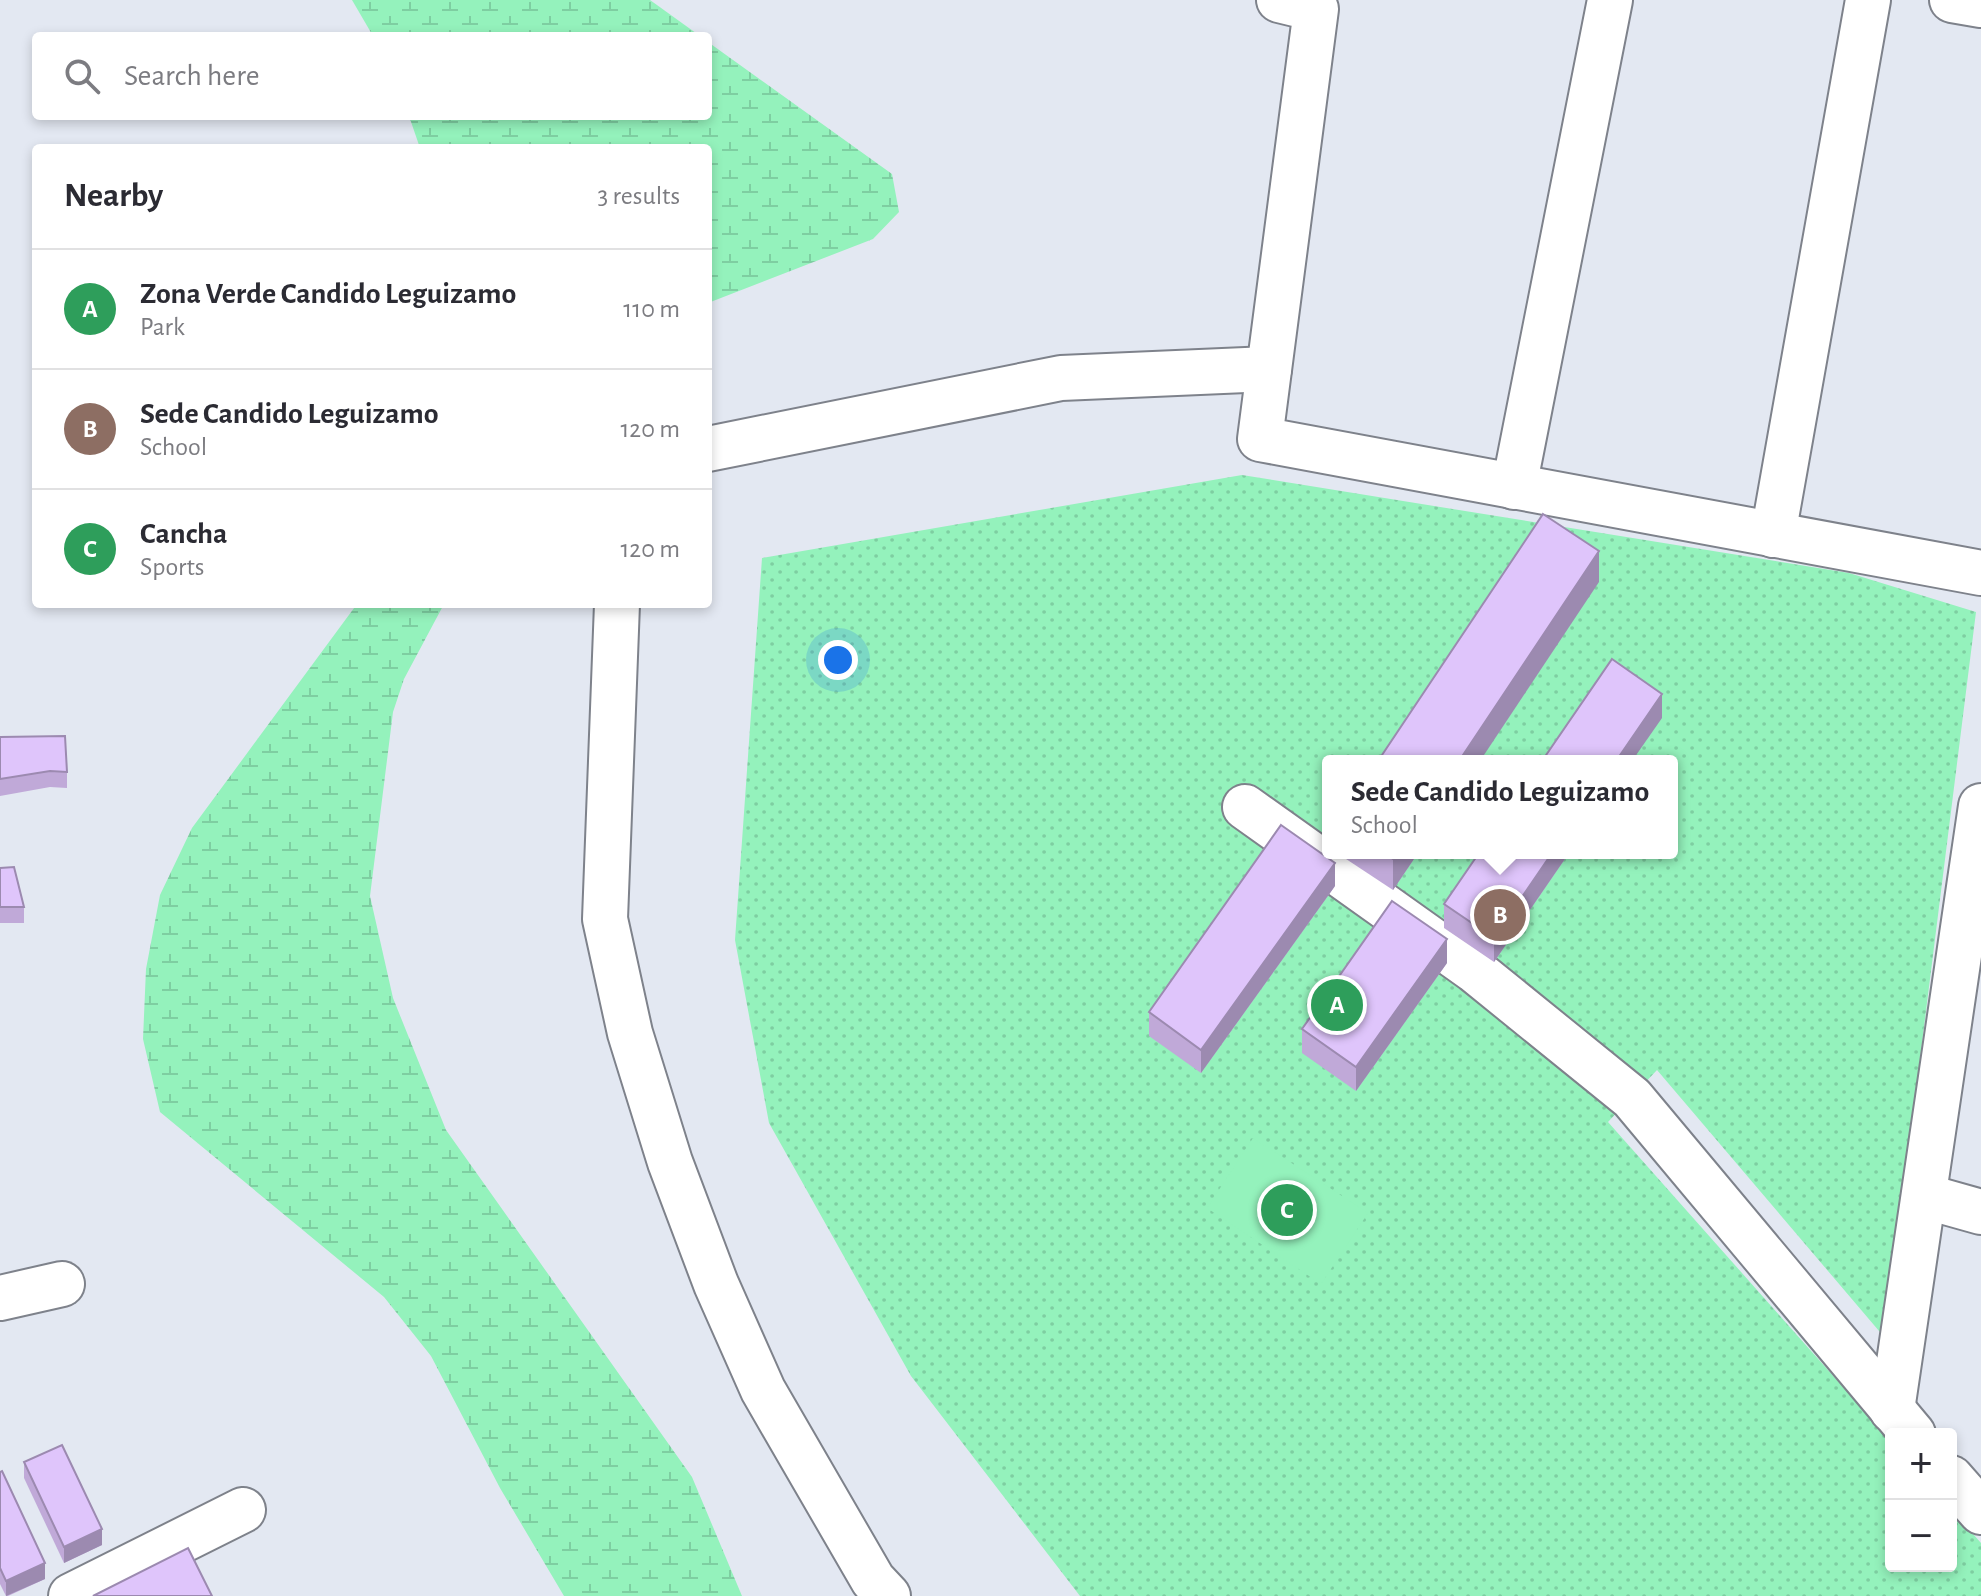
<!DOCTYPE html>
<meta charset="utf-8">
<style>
body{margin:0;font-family:"Alegreya Sans",sans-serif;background:#f2f2f3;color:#2b2b33}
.controls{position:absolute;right:24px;bottom:24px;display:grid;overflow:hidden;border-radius:8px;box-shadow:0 4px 12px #0003}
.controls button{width:72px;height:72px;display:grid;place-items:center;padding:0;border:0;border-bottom:2px solid #e1e1e2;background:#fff;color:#2b2b33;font:40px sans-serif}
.you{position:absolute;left:838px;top:660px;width:28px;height:28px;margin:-20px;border:6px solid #fff;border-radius:50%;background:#1a73e8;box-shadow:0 0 0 12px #1a73e833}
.badge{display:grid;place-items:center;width:52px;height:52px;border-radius:50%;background:#8d50c7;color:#fff;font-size:26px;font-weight:700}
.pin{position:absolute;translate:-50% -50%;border:4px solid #fff;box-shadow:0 2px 8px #0006}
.popup{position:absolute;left:1322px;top:755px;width:356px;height:104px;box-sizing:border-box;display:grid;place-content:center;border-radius:8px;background:#fff;filter:drop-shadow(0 2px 6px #0005);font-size:26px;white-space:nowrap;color:#7c7c81}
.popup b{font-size:30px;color:#2b2b33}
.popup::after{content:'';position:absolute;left:50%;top:100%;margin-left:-16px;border:16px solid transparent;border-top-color:#fff}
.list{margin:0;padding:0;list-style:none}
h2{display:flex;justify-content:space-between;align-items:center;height:104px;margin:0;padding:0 32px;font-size:34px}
h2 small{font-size:26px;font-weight:400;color:#7c7c81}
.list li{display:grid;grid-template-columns:52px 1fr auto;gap:24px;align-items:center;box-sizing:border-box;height:120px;padding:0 32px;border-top:2px solid #e1e1e2}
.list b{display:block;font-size:30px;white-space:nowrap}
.list p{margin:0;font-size:26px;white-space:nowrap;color:#7c7c81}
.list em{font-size:26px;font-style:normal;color:#7c7c81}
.icon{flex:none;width:44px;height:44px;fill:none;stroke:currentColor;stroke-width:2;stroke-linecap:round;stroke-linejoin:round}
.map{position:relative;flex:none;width:1981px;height:1596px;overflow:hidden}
.search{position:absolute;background:#fff;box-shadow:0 4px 12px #0003;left:32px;top:32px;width:680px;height:88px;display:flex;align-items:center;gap:20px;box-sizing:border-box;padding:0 28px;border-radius:8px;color:#7c7c81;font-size:30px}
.panel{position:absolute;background:#fff;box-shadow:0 4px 12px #0003;left:32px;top:144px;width:680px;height:464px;border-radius:8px}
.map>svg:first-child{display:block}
</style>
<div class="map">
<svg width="1981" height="1596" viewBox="0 0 1981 1596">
<defs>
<pattern id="green-dots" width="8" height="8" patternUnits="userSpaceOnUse" patternTransform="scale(2)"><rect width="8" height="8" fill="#94f2bc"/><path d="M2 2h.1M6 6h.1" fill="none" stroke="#7ecea1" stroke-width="1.8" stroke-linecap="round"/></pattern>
<pattern id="wetland-marsh" width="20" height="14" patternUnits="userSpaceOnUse" patternTransform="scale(2)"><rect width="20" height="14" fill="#94f2bc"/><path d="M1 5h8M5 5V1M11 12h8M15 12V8" fill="none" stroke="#7ecea1"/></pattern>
</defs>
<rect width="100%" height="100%" fill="#e3e8f2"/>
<!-- green -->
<path fill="url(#green-dots)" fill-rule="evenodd" d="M1242 475 1849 573 1976 612 1885 1338 1657 1070 1608 1122 1891 1441V1566H1951V1509L1981 1543V1596H1080L911 1376 769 1123 735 940 762 558ZM1328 761H1672V853H1328Z"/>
<!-- wetland -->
<g fill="url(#wetland-marsh)">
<polygon points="352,0 650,0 700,36 373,36"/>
<polygon points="708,42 892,174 899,212 873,239 708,303 708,148 420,148 409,116 708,116"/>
<polygon points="357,604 444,604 404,679 393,712 370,896 393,998 446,1130 692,1477 742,1596 564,1596 500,1488 431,1356 384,1297 160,1112 143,1039 146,969 160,895 192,828"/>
</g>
<!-- pitch -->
<polygon fill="#94f2bc" points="1253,1138 1368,1213 1321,1284 1207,1208"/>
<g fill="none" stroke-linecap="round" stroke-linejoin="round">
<!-- minor casing -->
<g stroke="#7e828b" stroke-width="48">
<g id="minor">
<polyline points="1279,0 1316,9 1260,439 1981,573"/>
<polyline points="1952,0 1981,5"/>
<polyline points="708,449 1061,378 1269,369"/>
<polyline points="1514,487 1610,0"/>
<polyline points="1773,535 1868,0"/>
<polyline points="617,604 605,919 630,1033 670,1162 716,1284 763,1390 873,1580 888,1596"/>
<polyline points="1245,807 1474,970 1632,1098 1913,1434"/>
<polyline points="1924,1196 1981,1212"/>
<polyline points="0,1298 62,1284"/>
<polyline points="1892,1410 1981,806"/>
<polyline points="1951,1478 1981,1512"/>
<polyline points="71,1596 243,1510"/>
</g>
</g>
<!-- minor -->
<use href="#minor" stroke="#fff" stroke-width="44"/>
</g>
<!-- wall -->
<g fill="#c0a9d8">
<polygon points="0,737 67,772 67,788 50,787 0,796"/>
<polygon points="1337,853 1418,853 1393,890"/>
<polygon points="1479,853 1569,853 1494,962 1444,928 1444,904"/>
<polygon points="0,868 24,907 24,923 0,923"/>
<polygon points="1335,886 1201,1073 1149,1036 1149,1012"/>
<polygon points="1447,963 1356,1091 1302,1053 1302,1029"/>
<polygon points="24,1462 102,1545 64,1563 24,1478"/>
<polygon points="0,1472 45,1579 8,1596 6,1596 0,1584"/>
</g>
<!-- shaded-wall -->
<g fill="#9c8ab0">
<polygon points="1599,551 1599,582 1480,761 1459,761"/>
<polygon points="1662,694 1662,718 1632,761 1616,761"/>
<polygon points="1397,853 1418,853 1393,890 1393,859"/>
<polygon points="1552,853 1569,853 1494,962 1494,938"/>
<polygon points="1335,863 1335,886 1201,1073 1201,1050"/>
<polygon points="1447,939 1447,963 1356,1091 1356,1067"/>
<polygon points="102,1529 102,1545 64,1563 64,1547"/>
<polygon points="45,1563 45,1579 6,1596 6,1581"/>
</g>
<!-- building -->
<g fill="#dfc5fb" stroke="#9c8ab0" stroke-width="2">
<polygon points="1543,514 1599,551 1459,761 1378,761"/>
<polygon points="1612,659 1662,694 1616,761 1542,761"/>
<polygon points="65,736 67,772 50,771 0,779 0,737"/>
<polygon points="1281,825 1335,863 1201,1050 1149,1012"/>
<polygon points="1383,853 1397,853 1393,859"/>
<polygon points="1479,853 1552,853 1494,938 1444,904"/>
<polygon points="14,867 24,907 0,907 0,868"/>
<polygon points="1392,901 1447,939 1356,1067 1302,1029"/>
<polygon points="62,1445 102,1529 64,1547 24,1462"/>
<polygon points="2,1471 45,1563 6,1581 0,1568 0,1472"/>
<polygon points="188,1548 212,1596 93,1596"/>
</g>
</svg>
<div class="controls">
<button>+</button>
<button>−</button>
</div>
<div class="you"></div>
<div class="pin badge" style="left:1337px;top:1005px;background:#2e9e5b">A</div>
<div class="pin badge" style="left:1500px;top:915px;background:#8d6e63">B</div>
<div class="popup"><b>Sede Candido Leguizamo</b>School</div>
<div class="pin badge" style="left:1287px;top:1210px;background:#2e9e5b">C</div>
<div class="search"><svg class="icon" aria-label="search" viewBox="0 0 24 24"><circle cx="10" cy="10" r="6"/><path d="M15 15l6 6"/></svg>Search here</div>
<section class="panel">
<h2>Nearby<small>3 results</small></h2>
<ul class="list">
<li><span class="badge" style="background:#2e9e5b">A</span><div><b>Zona Verde Candido Leguizamo</b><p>Park</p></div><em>110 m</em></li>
<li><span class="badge" style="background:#8d6e63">B</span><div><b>Sede Candido Leguizamo</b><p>School</p></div><em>120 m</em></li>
<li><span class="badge" style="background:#2e9e5b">C</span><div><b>Cancha</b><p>Sports</p></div><em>120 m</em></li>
</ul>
</section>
</div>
